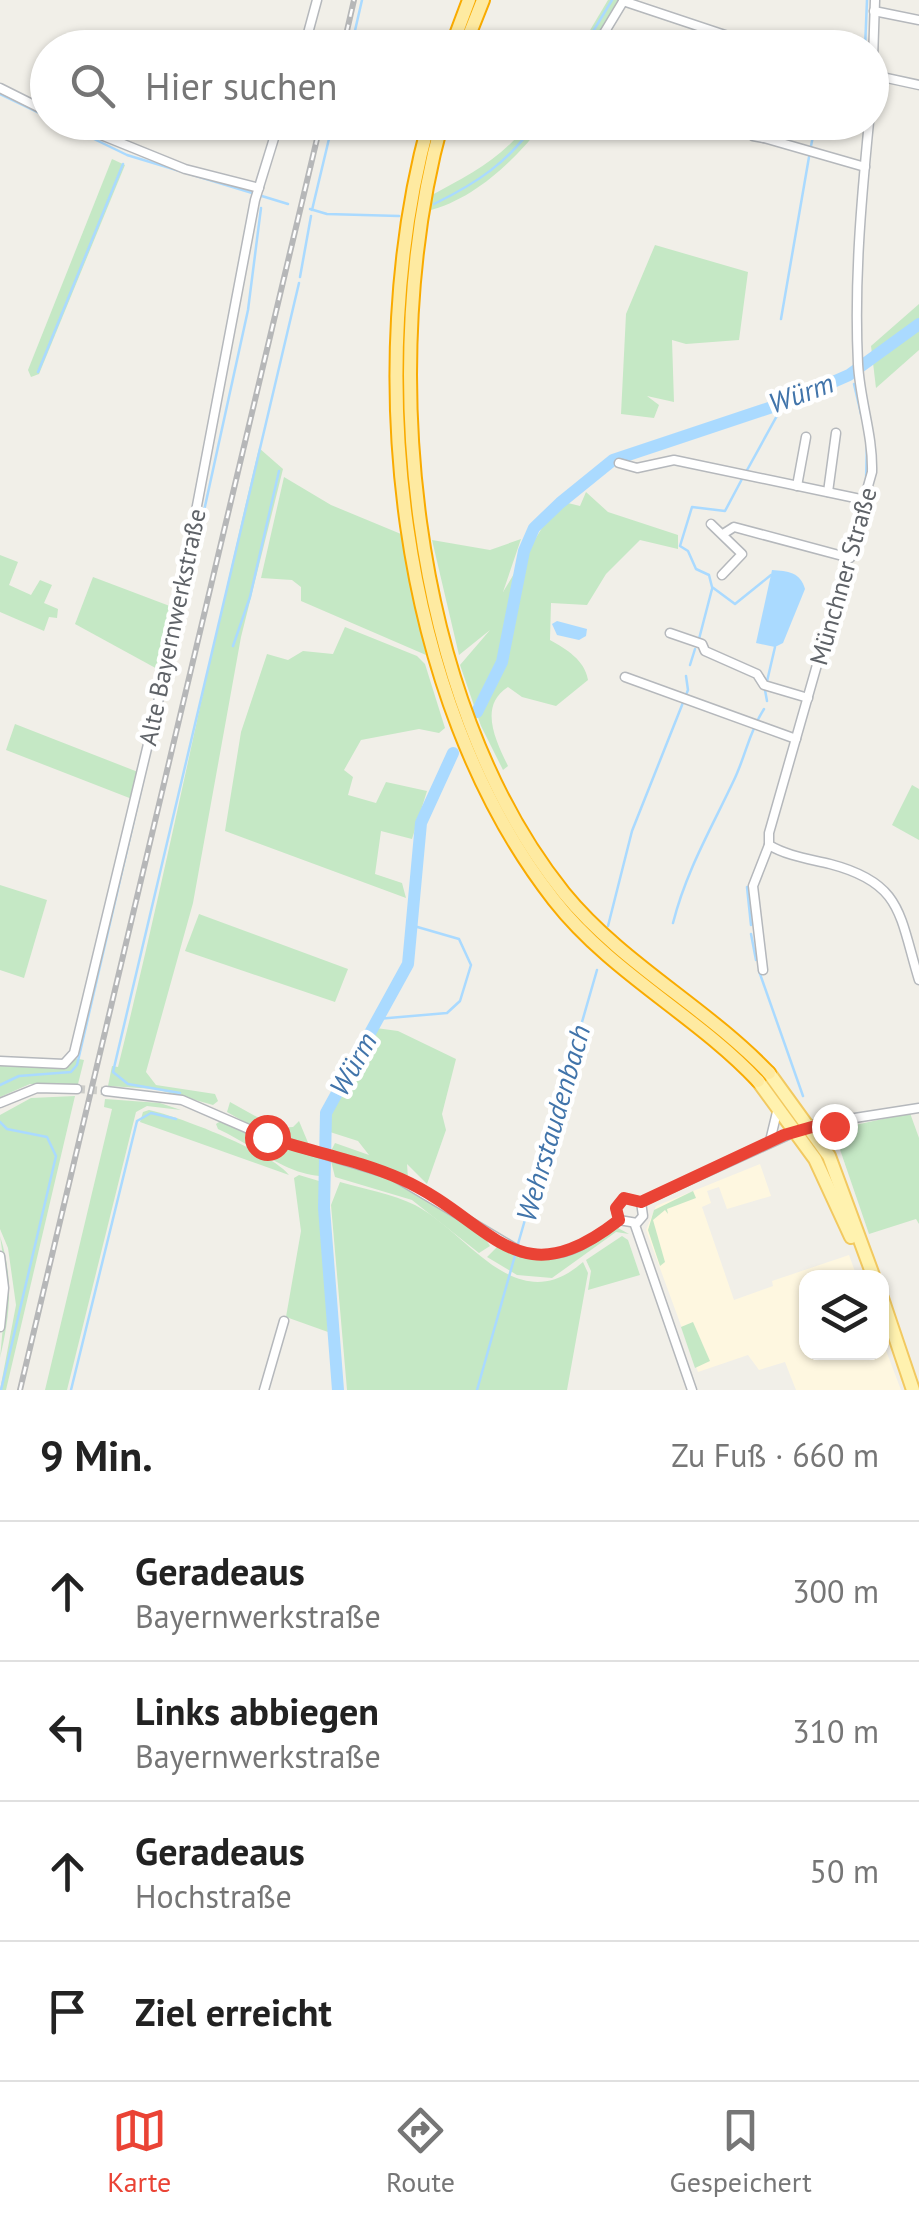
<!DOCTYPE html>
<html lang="de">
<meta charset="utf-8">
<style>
body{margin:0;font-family:"PT Sans",sans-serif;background:#f2f2f2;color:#222}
.controls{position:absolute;right:30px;bottom:30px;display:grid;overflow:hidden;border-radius:20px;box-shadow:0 2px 8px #0004}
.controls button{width:90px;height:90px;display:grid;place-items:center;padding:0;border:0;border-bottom:2px solid #e0e0e0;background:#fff;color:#222;font:50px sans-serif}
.stop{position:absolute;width:30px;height:30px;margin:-22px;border:8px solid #ea4335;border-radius:50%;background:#fff}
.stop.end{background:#ea4335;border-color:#fff;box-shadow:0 2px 10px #0008}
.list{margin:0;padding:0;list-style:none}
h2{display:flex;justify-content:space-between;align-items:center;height:130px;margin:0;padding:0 40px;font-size:42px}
h2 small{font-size:32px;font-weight:400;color:#767676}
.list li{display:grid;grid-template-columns:65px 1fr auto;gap:30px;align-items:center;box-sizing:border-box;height:140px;padding:0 40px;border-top:2px solid #e0e0e0}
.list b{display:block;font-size:38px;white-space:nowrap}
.list p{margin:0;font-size:32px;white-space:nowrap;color:#767676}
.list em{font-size:32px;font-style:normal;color:#767676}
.icon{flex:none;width:55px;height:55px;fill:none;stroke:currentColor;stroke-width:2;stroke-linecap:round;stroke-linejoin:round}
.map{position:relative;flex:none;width:919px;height:1390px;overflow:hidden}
.search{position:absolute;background:#fff;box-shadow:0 2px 8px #0004;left:30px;right:30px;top:30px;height:110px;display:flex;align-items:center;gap:25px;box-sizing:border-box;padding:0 35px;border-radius:55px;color:#767676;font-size:38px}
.sheet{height:690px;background:#fff}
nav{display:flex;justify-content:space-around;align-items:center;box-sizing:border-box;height:140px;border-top:2px solid #e0e0e0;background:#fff;font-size:28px;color:#767676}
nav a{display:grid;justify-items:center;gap:5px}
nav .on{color:#ea4335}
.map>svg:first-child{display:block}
</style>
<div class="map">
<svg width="919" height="1390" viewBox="0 0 919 1390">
<rect width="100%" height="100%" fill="#f1efe8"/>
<!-- commercial -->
<polygon fill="#fef7e0" points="760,1164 771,1196 727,1209 719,1187 707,1191 711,1203 702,1207 734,1300 773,1286 772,1281 849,1255 857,1277 806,1278 806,1352 882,1352 882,1340 901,1390 796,1390 785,1362 759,1370 748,1355 698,1372 646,1230 656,1206"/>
<!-- green -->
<g fill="#c5e8c5">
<polygon points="608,0 618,0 591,47 580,47"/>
<path d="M529 123H544C515 160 474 200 427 211L430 196C469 175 501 159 529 123Z"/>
<polygon points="112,159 125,165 39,374 31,377 28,370"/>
<polygon points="655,245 748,272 739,340 686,344 672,340 674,402 647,396 659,405 654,418 621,414 626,314"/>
<polygon points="919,304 919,350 876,388 871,346"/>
<path d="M259 448 283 469 241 637 193 903 146 1072 156 1085 215 1094 218 1101 213 1105 156 1089 108 1086 112 1066 118 1067C169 862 209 654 259 448Z"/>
<polygon points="284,477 331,505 401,534 426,655 301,601 301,587 292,580 261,578"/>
<path d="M586 492 608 512 678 535V549L640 540 606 574 587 605 551 603 550 640C566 649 585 660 588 680L556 706 522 697 508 687C478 706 496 741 508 766L503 770 481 726 460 665 490 630 459 655 432 540 490 550 521 539 503 592 545 523 568 503 580 506Z"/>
<polygon points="0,555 18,562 9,585 31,595 40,580 52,585 44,603 58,609 57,618 49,617 44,631 0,612"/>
<polygon points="93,577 175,608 161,671 75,624"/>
<polygon points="345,627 417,656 425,664 445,728 439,733 419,729 361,740 344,770 353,777 348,795 376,803 386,782 427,791 412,839 381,831 375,874 402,883 406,898 225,831 241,732 267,654 288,660 303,651 333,654"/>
<polygon points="15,724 138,772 132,799 6,750"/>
<polygon points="912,785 919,789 919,840 892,825"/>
<polygon points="0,885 47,900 24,978 0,970"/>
<polygon points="199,914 348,969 335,1002 185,951"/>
<polygon points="376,1028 398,1031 456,1059 442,1114 446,1130 427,1184 407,1164 408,1178 331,1151 335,1143 369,1155 358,1141 330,1132 330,1113 339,1093"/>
<path d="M74 1058 84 1060 78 1084H30L0 1097V1064C22 1064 59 1075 74 1058Z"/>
<polygon points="75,1096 6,1390 0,1390 16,1305 8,1248 0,1229 0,1115 31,1098"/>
<polygon points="105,1099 160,1103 181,1110 147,1106 136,1112 67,1390 45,1390 112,1109 104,1107"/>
<polygon points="230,1102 277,1128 293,1127 299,1121 309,1145 262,1132 227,1112"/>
<path d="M149 1110C178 1116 271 1152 289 1175L140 1122 143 1112Z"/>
<polygon points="910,1113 919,1138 919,1224 916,1219 869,1234 835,1135 846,1127"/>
<path d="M222 1120 328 1161 329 1176C290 1179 252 1144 218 1129L216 1124Z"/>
<path d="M331 1161C371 1171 472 1208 490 1246L479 1253 412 1200 335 1177Z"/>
<polygon points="299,1175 319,1181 328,1332 286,1317 301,1231 294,1178"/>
<path d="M340 1182C364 1189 393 1194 415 1205 469 1233 516 1321 583 1262L588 1273 567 1390H347L331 1205Z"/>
<polygon points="693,1191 696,1198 667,1209 668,1214 665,1210 653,1220 665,1262 660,1266 648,1230 654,1210"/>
<path d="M618 1228 629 1234 616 1232 552 1278 517 1275 487 1257 498 1246C562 1273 563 1256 618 1228Z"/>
<path d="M0 1236C14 1280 10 1315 0 1358L7 1284Z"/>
<polygon points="622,1236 628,1240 640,1275 588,1290 591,1271 586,1260"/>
<polygon points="693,1322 710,1361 695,1368 681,1327"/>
</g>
<!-- water -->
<g fill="#aadaff">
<path d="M772 570C788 571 800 572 805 589L783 643 775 647 756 643Z"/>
<polygon points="557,621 587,629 586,636 579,640 557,635 552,624"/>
</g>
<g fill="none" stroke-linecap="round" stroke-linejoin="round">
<!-- stream -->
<g stroke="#aadaff" stroke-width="2.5">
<polyline points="351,48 362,0"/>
<polyline points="583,48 612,0"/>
<polyline points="865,48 867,0"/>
<polyline points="0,94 48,117"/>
<polyline points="59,122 127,155 288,204"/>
<polyline points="811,146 816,122"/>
<path d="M434 204C477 183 509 162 536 122"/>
<polyline points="310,209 327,214 399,216"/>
<polyline points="312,210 333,122"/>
<polyline points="300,277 311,216"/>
<polyline points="781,319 809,157"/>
<polyline points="38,372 123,164"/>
<polyline points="854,372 854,375"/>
<polyline points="854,384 861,414"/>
<polyline points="746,472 784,403"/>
<polyline points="742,479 725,511 692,507 680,546 688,551 696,569 709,575 712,587 735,604 771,575"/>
<polyline points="866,480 867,443"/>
<polyline points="699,639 712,589"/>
<polyline points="233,646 250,597 279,471"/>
<polyline points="172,657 248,310 261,208"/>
<polyline points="690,665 695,649"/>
<polyline points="767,701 765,690 775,647"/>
<polyline points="747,887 751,925"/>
<path d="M673 923C686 871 712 827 734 780 746 755 749 732 764 709"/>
<polyline points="608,926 632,831 688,690 686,676"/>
<polyline points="751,934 756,960"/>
<polyline points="759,971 803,1096"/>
<polyline points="377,1019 447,1013 460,1001 471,965 459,939 414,926"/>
<polyline points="0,1085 19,1076 71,1072 77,1065 153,738"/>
<polyline points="180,1093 128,1084 113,1072 299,283"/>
<polyline points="0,1122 7,1129 47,1137 56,1156 1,1390"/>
<polyline points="518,1244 597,970"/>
<polyline points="71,1390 137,1121 151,1113 176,1119"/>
<polyline points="477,1390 516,1252"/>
</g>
<!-- river -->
<g stroke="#aadaff" stroke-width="12">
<polyline points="477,712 502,662 524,551 534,528 560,503 613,460 790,401 849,375 919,324"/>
<polyline points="338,1390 324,1208 326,1113 408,964 421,823 453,753"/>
</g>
<!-- minor-tunnel -->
<polyline stroke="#ccccc8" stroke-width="8" stroke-dasharray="8 4" stroke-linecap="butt" points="77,1089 106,1091"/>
<!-- minor casing -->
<g stroke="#b5b8bc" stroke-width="11">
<g id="minor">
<polyline points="623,1 755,45"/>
<polyline points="874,11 919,20"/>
<polyline points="304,48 317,0"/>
<polyline points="595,48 624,0"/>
<polyline points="873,75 919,85"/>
<polyline points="0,88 48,112"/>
<polyline points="872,89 875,0"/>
<polyline points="69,122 185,169 259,188"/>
<polyline points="755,122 753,136 764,138"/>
<polyline points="765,122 764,138 865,167"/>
<path d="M869 122C861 203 854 283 858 364 860 401 873 435 872 472L769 833V845C787 856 810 859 830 864 903 883 899 915 919 980"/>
<polyline points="619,463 637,468 674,460 865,500"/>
<polyline points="797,486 806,437"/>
<polyline points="828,492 836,433"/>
<polyline points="711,524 742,554 722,575"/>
<polyline points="723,534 734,527 850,558"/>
<polyline points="670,633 702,644 705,651 757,674 764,685 808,698"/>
<polyline points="625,677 796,739"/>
<polyline points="763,970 753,886 769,845"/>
<polyline points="0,1061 64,1064 74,1053 166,669 255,200 279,122"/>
<path d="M106 1091 182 1100 267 1137 392 1175 521 1252C563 1262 587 1244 619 1220"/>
<polyline points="0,1103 37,1088 77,1089"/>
<polyline points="830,1137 840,1119"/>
<polyline points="770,1141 777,1112"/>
<polyline points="619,1220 616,1209 624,1198 641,1202 810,1125 919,1108"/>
<polyline points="619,1220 637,1223 643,1216 641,1202"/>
<polyline points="635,1225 692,1390"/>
<polyline points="0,1256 4,1288 0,1327"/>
<polyline points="264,1390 284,1321"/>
</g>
</g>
<!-- primary casing -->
<g stroke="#f2c960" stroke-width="16">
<g id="primary">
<polyline points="769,1073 829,1156 874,1278"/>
<polyline points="758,1081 815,1159 851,1237"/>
<polyline points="882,1298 913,1390"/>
</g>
</g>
<!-- trunk casing -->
<g stroke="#f9ab00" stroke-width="16">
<g id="trunk">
<polyline points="451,48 469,0"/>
<polyline points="464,48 483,0"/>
<path d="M429 122C362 365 396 698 554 900 611 973 696 1015 758 1081"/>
<path d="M442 122C377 356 408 699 564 893 622 964 706 1007 769 1073"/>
</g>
</g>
<!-- minor -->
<use href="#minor" stroke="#fff" stroke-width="8"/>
<!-- primary -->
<use href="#primary" stroke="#fff2af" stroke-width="12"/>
<!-- trunk -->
<use href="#trunk" stroke="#feeaa1" stroke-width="12"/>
<!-- rail casing -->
<g stroke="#b6b7b8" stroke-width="6">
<g id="rail">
<polyline points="343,48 354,0"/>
<polyline points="20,1390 321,122"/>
</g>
</g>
<!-- rail -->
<use href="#rail" stroke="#fff" stroke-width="2.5" stroke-dasharray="8" stroke-linecap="butt"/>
</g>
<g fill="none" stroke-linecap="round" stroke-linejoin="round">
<!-- route -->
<path stroke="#ea4335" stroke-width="12" d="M267 1137C311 1152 359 1160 401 1179 493 1220 515 1301 619 1220L616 1208 624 1198 641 1202 784 1135 840 1119 834 1126"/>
</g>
<g text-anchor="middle" stroke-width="9" stroke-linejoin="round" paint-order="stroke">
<!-- street labels -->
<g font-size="25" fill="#5f6368" stroke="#fff">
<text transform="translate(843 576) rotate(-74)" y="9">Münchner Straße</text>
<text transform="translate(172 627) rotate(-78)" y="9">Alte Bayernwerkstraße</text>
</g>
<!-- water labels -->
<g font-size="28" font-style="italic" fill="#4174aa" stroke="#fff">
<text transform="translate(801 393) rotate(-20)" y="10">Würm</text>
<text transform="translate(353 1064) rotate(-61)" y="10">Würm</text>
<text transform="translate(553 1123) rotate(-74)" y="10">Wehrstaudenbach</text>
</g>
</g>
</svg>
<div class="controls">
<button><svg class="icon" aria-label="layers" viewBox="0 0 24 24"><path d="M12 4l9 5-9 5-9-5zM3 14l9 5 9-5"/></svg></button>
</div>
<div class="stop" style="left:267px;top:1137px"></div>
<div class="stop end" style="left:834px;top:1126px"></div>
<div class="search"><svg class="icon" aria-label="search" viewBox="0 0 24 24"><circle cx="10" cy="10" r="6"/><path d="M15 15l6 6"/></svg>Hier suchen</div>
</div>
<section class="sheet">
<h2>9 Min.<small>Zu Fuß · 660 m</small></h2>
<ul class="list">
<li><svg class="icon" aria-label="ahead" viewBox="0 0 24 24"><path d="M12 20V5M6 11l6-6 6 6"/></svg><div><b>Geradeaus</b><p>Bayernwerkstraße</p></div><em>300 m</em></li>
<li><svg class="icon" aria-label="left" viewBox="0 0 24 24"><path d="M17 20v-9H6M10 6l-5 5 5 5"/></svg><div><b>Links abbiegen</b><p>Bayernwerkstraße</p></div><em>310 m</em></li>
<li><svg class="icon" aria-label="ahead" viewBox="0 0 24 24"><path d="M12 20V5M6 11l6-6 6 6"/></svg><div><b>Geradeaus</b><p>Hochstraße</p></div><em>50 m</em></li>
<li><svg class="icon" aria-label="arrive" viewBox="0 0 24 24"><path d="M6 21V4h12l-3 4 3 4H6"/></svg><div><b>Ziel erreicht</b></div></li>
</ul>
</section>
<nav>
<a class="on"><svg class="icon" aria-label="map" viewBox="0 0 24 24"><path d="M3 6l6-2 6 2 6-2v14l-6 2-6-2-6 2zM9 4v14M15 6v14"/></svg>Karte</a>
<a><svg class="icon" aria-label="directions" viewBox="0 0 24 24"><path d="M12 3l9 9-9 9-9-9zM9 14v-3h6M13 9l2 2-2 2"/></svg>Route</a>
<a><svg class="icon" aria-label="saved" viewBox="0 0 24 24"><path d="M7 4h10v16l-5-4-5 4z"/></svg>Gespeichert</a>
</nav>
